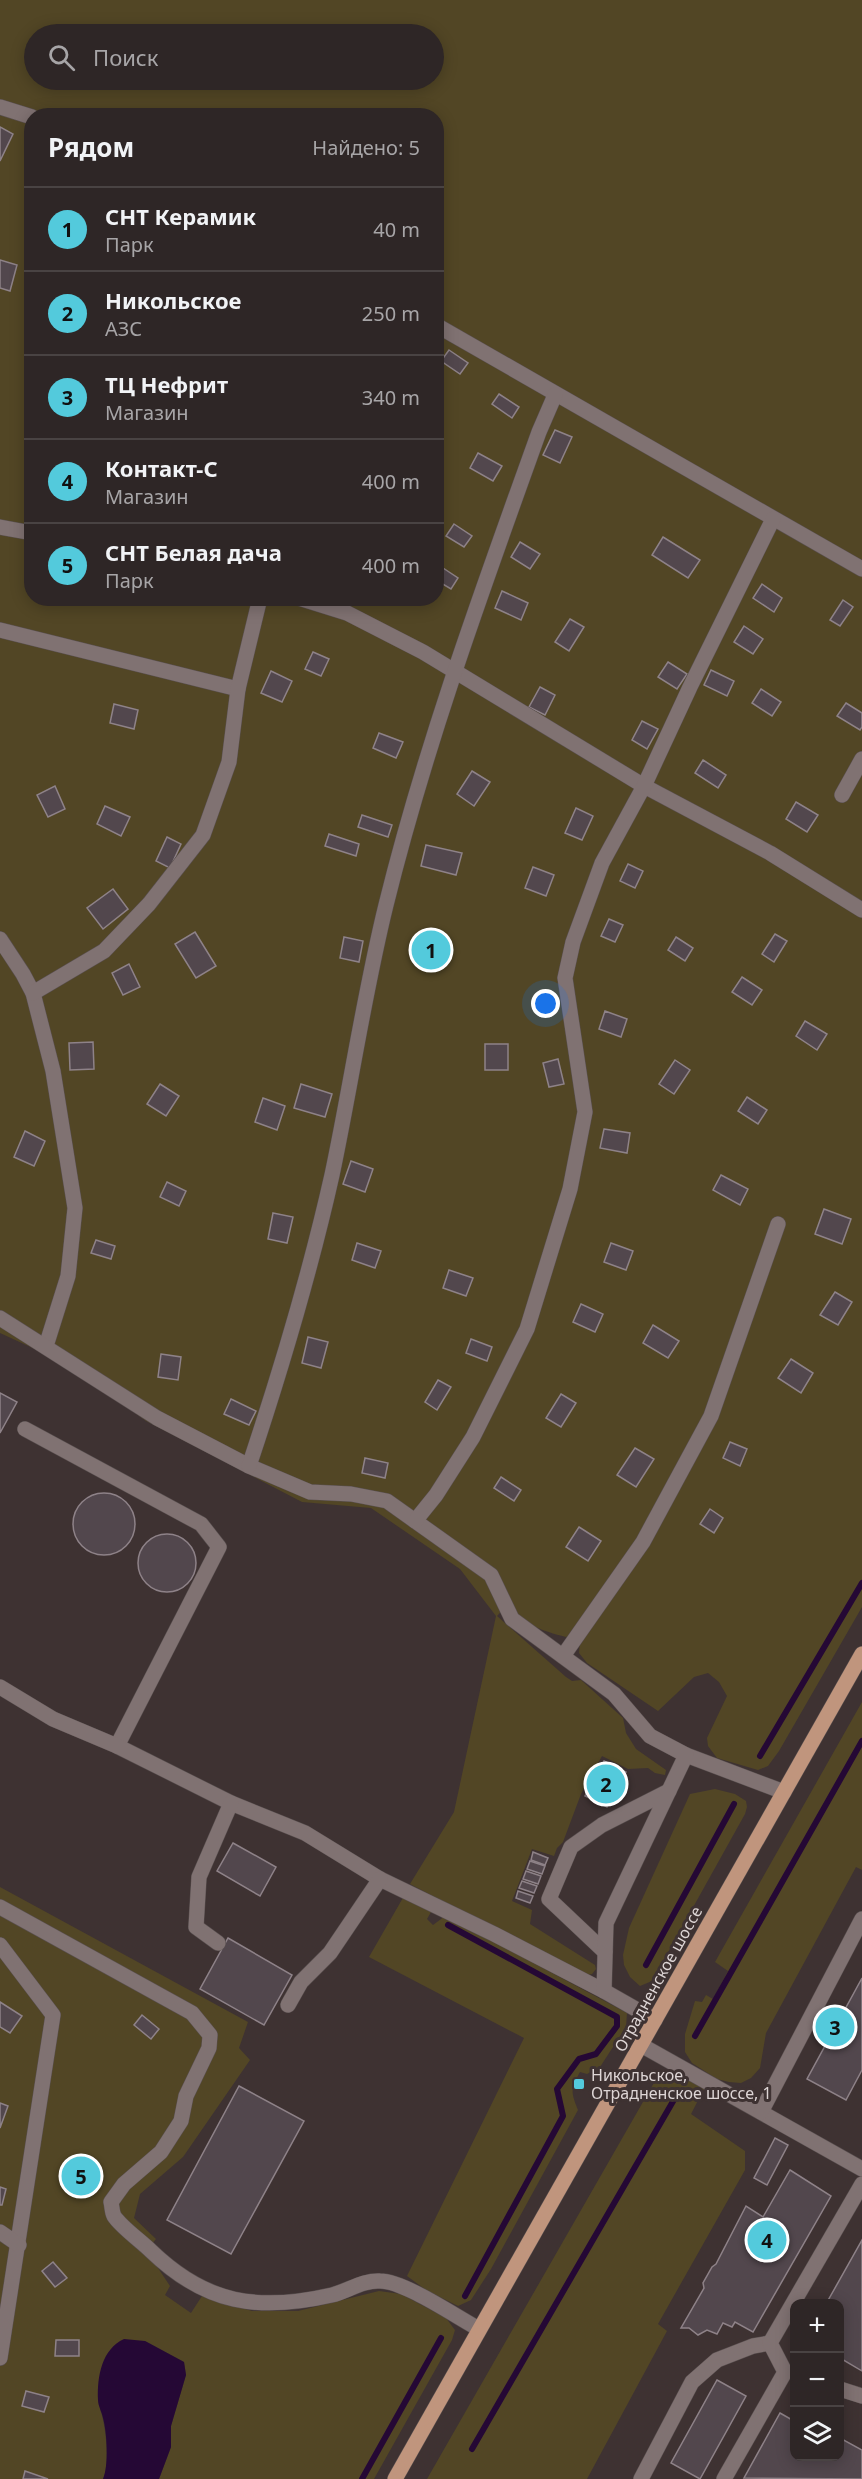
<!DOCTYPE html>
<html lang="ru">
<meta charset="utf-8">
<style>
body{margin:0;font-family:"Noto Sans",sans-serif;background:#362e2e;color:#f1f3f6}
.controls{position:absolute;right:18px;bottom:18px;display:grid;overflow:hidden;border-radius:12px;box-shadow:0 3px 15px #0003}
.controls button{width:54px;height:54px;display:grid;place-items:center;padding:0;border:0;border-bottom:2px solid #494343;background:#2e2626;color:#f1f3f6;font:30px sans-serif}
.you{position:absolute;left:546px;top:1004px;width:21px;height:21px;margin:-15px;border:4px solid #fff;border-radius:50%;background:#1a73e8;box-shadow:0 0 0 9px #1a73e833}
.badge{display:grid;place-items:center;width:39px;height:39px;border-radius:50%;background:#53cadc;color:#111;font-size:20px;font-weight:700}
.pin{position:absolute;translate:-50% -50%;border:3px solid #fff;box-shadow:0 2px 6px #0006}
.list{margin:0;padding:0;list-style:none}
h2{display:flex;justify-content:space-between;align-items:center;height:78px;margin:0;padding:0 24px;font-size:26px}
h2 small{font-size:20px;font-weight:400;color:#a7a5a7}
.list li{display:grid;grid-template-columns:39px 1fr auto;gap:18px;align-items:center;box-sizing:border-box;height:84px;padding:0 24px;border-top:2px solid #494343}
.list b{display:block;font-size:22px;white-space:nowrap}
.list p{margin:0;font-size:20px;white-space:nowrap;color:#a7a5a7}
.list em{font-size:20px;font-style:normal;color:#a7a5a7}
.icon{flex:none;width:33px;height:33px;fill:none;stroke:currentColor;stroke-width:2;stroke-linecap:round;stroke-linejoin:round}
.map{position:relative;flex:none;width:862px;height:2479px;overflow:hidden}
.search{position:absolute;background:#2e2626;box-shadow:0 3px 15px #0003;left:24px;top:24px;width:420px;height:66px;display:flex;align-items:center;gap:15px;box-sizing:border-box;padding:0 21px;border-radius:33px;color:#a7a5a7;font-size:22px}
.panel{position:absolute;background:#2e2626;box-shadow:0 3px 15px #0003;left:24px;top:108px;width:420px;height:498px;border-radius:24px}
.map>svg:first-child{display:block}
</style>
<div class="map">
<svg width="862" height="2479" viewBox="0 0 862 2479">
<rect width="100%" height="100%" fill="#3e3232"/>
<!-- green -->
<g fill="#524625" fill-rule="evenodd">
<path d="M0 0H862V1607L779 1751 768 1766 758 1770 717 1758 708 1746 707 1738 727 1696 719 1682 708 1673 694 1677 658 1711 587 1663 579 1653 580 1642 575 1633 566 1637C542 1631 522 1624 509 1603L497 1616 566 1677 572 1681 581 1680 623 1718 626 1733 636 1749 666 1770 665 1775 655 1773 648 1768 628 1769 602 1756 581 1794 563 1842 557 1848 554 1856 532 1849 512 1901 532 1910 530 1924 595 1965 596 1969 592 1974 584 1976 410 1884 454 1812 496 1616 460 1569 371 1508 302 1502 146 1421 108 1393 37 1350 0 1333ZM34 34H434V80H34ZM32 116H436V598H32Z"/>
<polygon points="862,1702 862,1870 856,1867 766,2033 760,2068 751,2078 741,2083 729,2082 717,2079 692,2063 685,2052 685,2034 695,2001 702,2002 706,1995 713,1999 728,1971 715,1962"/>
<polygon points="715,1789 735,1794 746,1801 747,1807 745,1814 652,1981 640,1986 630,1977 624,1965 623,1955 629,1928 690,1794"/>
<path d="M0 1887 248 2022 239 2048 250 2060 183 2157 140 2194 134 2218 156 2239 144 2253 158 2268 170 2286 165 2295 191 2313 202 2296 252 2311H298L379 2291 401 2294 446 2318 455 2330 452 2340 374 2479H159L171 2447V2426L186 2375 184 2362 145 2341 100 2409C106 2425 110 2464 103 2479H0Z"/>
<path d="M404 1896 431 1912 427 1919 433 1925 445 1916 627 2013 626 2027 600 2067 587 2074 580 2072C570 2090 571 2092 578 2110L491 2269 471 2300 458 2306 426 2290 407 2276 524 2038 369 1957Z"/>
<polygon points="686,2074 706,2085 691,2114 745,2151 745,2170 658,2324 667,2331 587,2479 427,2479 655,2081 663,2076 684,2078"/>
</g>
<!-- water -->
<path fill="#250835" d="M124 2339 145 2341 184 2362 186 2375 171 2426V2447L159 2479H103C109 2466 107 2432 103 2418 102 2412 98 2406 98 2400 97 2376 102 2349 124 2339Z"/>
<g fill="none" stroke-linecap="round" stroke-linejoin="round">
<!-- stream -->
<g stroke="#250835" stroke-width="6">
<polyline points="760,1756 862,1583"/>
<polyline points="448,1925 617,2017 617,2026 596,2054 579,2059 557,2089 563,2116 465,2296"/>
<polyline points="646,1965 734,1804"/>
<polyline points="695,2036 862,1741"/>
<polyline points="472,2449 679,2091"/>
<polyline points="362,2479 441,2338"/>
</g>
</g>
<!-- building -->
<g fill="#52474d" stroke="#8e8288" stroke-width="1.5">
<polygon points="0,127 13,134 0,161"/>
<polygon points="0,260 17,265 10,291 0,288"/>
<polygon points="449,350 468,363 460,374 441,361"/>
<polygon points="499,394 519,407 512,418 492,404"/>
<polygon points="555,430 572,437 560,463 543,455"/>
<polygon points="478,453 502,466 493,481 470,468"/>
<polygon points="454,524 472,536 464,547 446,536"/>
<polygon points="663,537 700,560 688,578 652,555"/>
<polygon points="520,542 540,554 530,569 511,557"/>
<polygon points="440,566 458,578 451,589 436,580 436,572"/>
<polygon points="762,584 782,598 774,612 753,598"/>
<polygon points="502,591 528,603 521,620 495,608"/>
<polygon points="843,600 853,607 840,626 830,620"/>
<polygon points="570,619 584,627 569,651 555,642"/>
<polygon points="744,626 763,639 753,654 734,642"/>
<polygon points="313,652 329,659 321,676 305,669"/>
<polygon points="668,662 687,674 677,689 658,677"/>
<polygon points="711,670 734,681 727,696 704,685"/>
<polygon points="271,671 292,681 282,702 261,693"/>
<polygon points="540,687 555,695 545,715 529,707"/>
<polygon points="761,689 781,702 772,716 752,703"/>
<polygon points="846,703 862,713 862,727 860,730 837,716"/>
<polygon points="114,704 138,710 134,729 110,723"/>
<polygon points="642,721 658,729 647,749 632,740"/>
<polygon points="379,733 403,742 396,758 373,748"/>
<polygon points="703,760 726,775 718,788 695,773"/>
<polygon points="472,771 490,782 474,806 457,794"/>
<polygon points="55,786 65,809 48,817 37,795"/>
<polygon points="796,802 818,815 807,832 786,819"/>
<polygon points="105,806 130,817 121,836 97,824"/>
<polygon points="576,808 593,816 582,840 565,833"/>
<polygon points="362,815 392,825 388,837 358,827"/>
<polygon points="329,834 359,844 356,856 325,846"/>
<polygon points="167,837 181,844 170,868 156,861"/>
<polygon points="426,845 462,853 456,875 421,866"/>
<polygon points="628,864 643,871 635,888 620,881"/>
<polygon points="533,867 554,875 546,896 525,888"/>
<polygon points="113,889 128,909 103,929 87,908"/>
<polygon points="609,919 623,925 615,942 601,936"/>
<polygon points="195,932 216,966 196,978 175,944"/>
<polygon points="775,934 787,941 774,962 762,954"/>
<polygon points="344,937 363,941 359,962 340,958"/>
<polygon points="676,937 693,948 685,961 668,950"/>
<polygon points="129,964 140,987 123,995 112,973"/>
<polygon points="742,977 762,990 752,1005 732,992"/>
<polygon points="605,1011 627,1019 621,1037 599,1029"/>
<polygon points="805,1021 827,1034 817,1050 796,1036"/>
<polygon points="93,1042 94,1069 70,1070 69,1043"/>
<rect x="485" y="1044" width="23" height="26"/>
<polygon points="558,1059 564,1084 549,1087 543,1063"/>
<polygon points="675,1060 690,1070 674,1094 659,1084"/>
<polygon points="160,1084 179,1096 166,1116 147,1104"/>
<polygon points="301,1084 332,1094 325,1117 294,1108"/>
<polygon points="747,1097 767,1110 758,1124 738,1111"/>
<polygon points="263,1098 285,1106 277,1130 255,1122"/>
<polygon points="604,1129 630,1133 627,1153 600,1148"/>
<polygon points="25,1131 45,1141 34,1166 14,1157"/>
<polygon points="351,1161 373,1169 365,1192 343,1184"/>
<polygon points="721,1175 748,1189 740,1205 713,1190"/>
<polygon points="167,1182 186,1191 179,1206 160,1197"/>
<polygon points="824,1209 851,1219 842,1244 815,1234"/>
<polygon points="273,1213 293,1217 287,1243 268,1239"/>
<polygon points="96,1240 115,1246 111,1259 91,1253"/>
<polygon points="357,1243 381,1251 375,1268 352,1260"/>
<polygon points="611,1243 633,1251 626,1270 604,1262"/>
<polygon points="449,1270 473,1278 466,1296 443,1288"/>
<polygon points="835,1292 852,1302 838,1325 820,1315"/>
<polygon points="581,1304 603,1314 595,1332 573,1322"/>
<polygon points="653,1325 679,1341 668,1358 643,1343"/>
<polygon points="308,1337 328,1342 321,1368 302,1363"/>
<polygon points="471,1339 492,1347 487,1361 466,1353"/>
<polygon points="161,1354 181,1357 178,1380 158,1377"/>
<polygon points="791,1359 813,1373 801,1393 778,1378"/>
<polygon points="438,1380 451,1387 437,1410 425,1402"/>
<polygon points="0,1393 17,1402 0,1433"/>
<polygon points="561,1394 576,1403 561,1427 546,1418"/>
<polygon points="231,1399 256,1411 249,1425 224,1414"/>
<polygon points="730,1442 747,1449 740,1466 723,1458"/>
<polygon points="635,1448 654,1459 636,1487 617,1475"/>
<polygon points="365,1458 388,1463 385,1478 362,1473"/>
<polygon points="501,1477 521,1490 514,1501 494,1488"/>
<circle cx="104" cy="1524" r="31"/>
<polygon points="710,1509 723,1518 714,1533 700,1524"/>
<polygon points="579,1527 601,1541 588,1561 566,1547"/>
<circle cx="167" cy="1563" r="29"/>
<polygon points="604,1761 626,1772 607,1807 585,1796"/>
<polygon points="233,1843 276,1867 260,1896 217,1871"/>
<polygon points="533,1852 548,1858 545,1865 531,1860"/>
<polygon points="530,1861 545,1866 542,1874 527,1869"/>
<polygon points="526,1871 541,1876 538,1884 523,1879"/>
<polygon points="522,1881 537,1886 534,1893 519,1888"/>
<polygon points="518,1891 533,1896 530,1903 516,1898"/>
<polygon points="228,1938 292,1975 264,2025 200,1989"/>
<polygon points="862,1978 862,2070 846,2100 807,2079"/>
<polygon points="0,2002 22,2016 10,2033 0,2027"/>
<polygon points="142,2015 159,2029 151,2039 134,2025"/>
<polygon points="239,2086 304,2121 231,2254 167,2220"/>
<polygon points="0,2103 8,2106 0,2128"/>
<polygon points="775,2138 788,2145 767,2185 754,2178"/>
<polygon points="790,2170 831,2196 753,2332 735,2322 732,2327 723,2323 717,2334 707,2330 698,2335 689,2328 681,2328 704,2288 703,2283 712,2267 716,2264 746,2206 763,2217"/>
<polygon points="0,2187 6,2189 2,2205 0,2205"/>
<polygon points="862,2240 862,2371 840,2358 840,2304 826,2304"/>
<polygon points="53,2262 67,2278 55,2287 42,2271"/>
<polygon points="56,2340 79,2340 79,2356 55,2356"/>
<polygon points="717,2380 746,2396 700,2479 671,2463"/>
<polygon points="26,2391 49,2397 44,2412 22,2406"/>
<polygon points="780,2413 794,2421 794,2456 840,2456 840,2438 862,2450 862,2479 744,2478"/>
<polygon points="25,2471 48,2479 23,2479"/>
</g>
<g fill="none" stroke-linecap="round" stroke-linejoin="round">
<!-- minor casing -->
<g stroke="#584f4f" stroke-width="16">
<g id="minor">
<polyline points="0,107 32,117"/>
<polyline points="436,325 862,569"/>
<polyline points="0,527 32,533"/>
<polyline points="299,598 347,613 423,652 644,786 770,853 862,910"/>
<polyline points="0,630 238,689"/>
<polyline points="842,795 862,759"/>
<polyline points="0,939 23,974 33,993 53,1071 75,1208 68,1276 46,1346"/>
<polyline points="33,993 104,951 149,904 203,835 229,762 238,689 260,598"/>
<polyline points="0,1318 157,1418 249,1466 310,1492 351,1494 387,1501 491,1575 512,1619 614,1694 650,1736 686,1755 784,1792"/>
<polyline points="25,1429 201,1524 219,1547 117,1746"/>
<path d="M249 1466C281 1370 310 1273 332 1175 351 1085 364 994 386 905 426 743 483 588 539 432L555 395"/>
<polyline points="415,1521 436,1495 473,1437 527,1329 570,1189 585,1112 565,978 573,942 602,863 644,786 690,687 773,519"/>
<polyline points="563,1656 643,1542 711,1416 778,1224"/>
<polyline points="0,1687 53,1719 117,1746 231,1803 305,1833 380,1879 494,1934 604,1991 655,2020"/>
<path d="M0 1907 192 2013 210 2035 209 2048 186 2096 181 2121 161 2152 124 2184 111 2202C112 2206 112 2212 114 2216 121 2227 141 2241 151 2251 206 2304 258 2312 332 2295 348 2291 363 2280 380 2281 404 2281 455 2316 479 2329"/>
<polyline points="218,1943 196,1927 199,1877 231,1803"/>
<polyline points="0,1945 53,2015 0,2358"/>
<polyline points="605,1952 549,1899 571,1847 602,1825 669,1791"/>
<polyline points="604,1991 606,1923 686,1755"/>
<polyline points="288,2005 301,1982 330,1953 380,1879"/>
<polyline points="641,2045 862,2169"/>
<polyline points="761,2112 862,1919"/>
<polyline points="0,2232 19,2245"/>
<polyline points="840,2389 862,2396"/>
<polyline points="641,2479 692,2382 717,2360 753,2346 770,2343"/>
<polyline points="724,2479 785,2372 770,2343 862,2184"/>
</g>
</g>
<!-- major casing -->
<g stroke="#584f4f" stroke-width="16">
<polyline id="major" points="395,2479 862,1654"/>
</g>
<!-- minor -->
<use href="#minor" stroke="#807272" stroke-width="15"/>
<!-- major -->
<use href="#major" stroke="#c0957d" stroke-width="15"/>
</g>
<!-- markers -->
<rect fill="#53cadc" stroke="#3e3232" stroke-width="2" x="573" y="2078" width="12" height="12" rx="3"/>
<g text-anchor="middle" stroke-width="6" stroke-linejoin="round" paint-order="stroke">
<!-- street labels -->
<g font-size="16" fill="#ded6d6" stroke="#3e3232">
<text transform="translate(658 1979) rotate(-61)" y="6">Отрадненское шоссе</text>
</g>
<!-- poi labels -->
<g font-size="16" fill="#ded6d6" stroke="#3e3232" text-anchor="start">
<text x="591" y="2081">Никольское,<tspan x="591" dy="18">Отрадненское шоссе, 1</tspan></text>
</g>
</g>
</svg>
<div class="controls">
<button>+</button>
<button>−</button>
<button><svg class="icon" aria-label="layers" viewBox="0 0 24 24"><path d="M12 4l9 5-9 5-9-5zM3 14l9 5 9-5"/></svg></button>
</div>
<div class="you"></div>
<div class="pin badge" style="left:431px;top:950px">1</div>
<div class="pin badge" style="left:606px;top:1784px">2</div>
<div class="pin badge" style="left:835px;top:2027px">3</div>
<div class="pin badge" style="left:767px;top:2240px">4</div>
<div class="pin badge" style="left:81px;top:2176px">5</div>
<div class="search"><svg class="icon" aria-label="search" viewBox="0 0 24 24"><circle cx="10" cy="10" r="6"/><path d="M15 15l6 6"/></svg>Поиск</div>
<section class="panel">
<h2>Рядом<small>Найдено: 5</small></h2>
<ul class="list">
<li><span class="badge">1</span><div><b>СНТ Керамик</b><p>Парк</p></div><em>40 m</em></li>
<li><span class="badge">2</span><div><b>Никольское</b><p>АЗС</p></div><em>250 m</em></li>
<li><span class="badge">3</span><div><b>ТЦ Нефрит</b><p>Магазин</p></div><em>340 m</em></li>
<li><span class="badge">4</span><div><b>Контакт-С</b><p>Магазин</p></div><em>400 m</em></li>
<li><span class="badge">5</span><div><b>СНТ Белая дача</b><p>Парк</p></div><em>400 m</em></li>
</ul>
</section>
</div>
